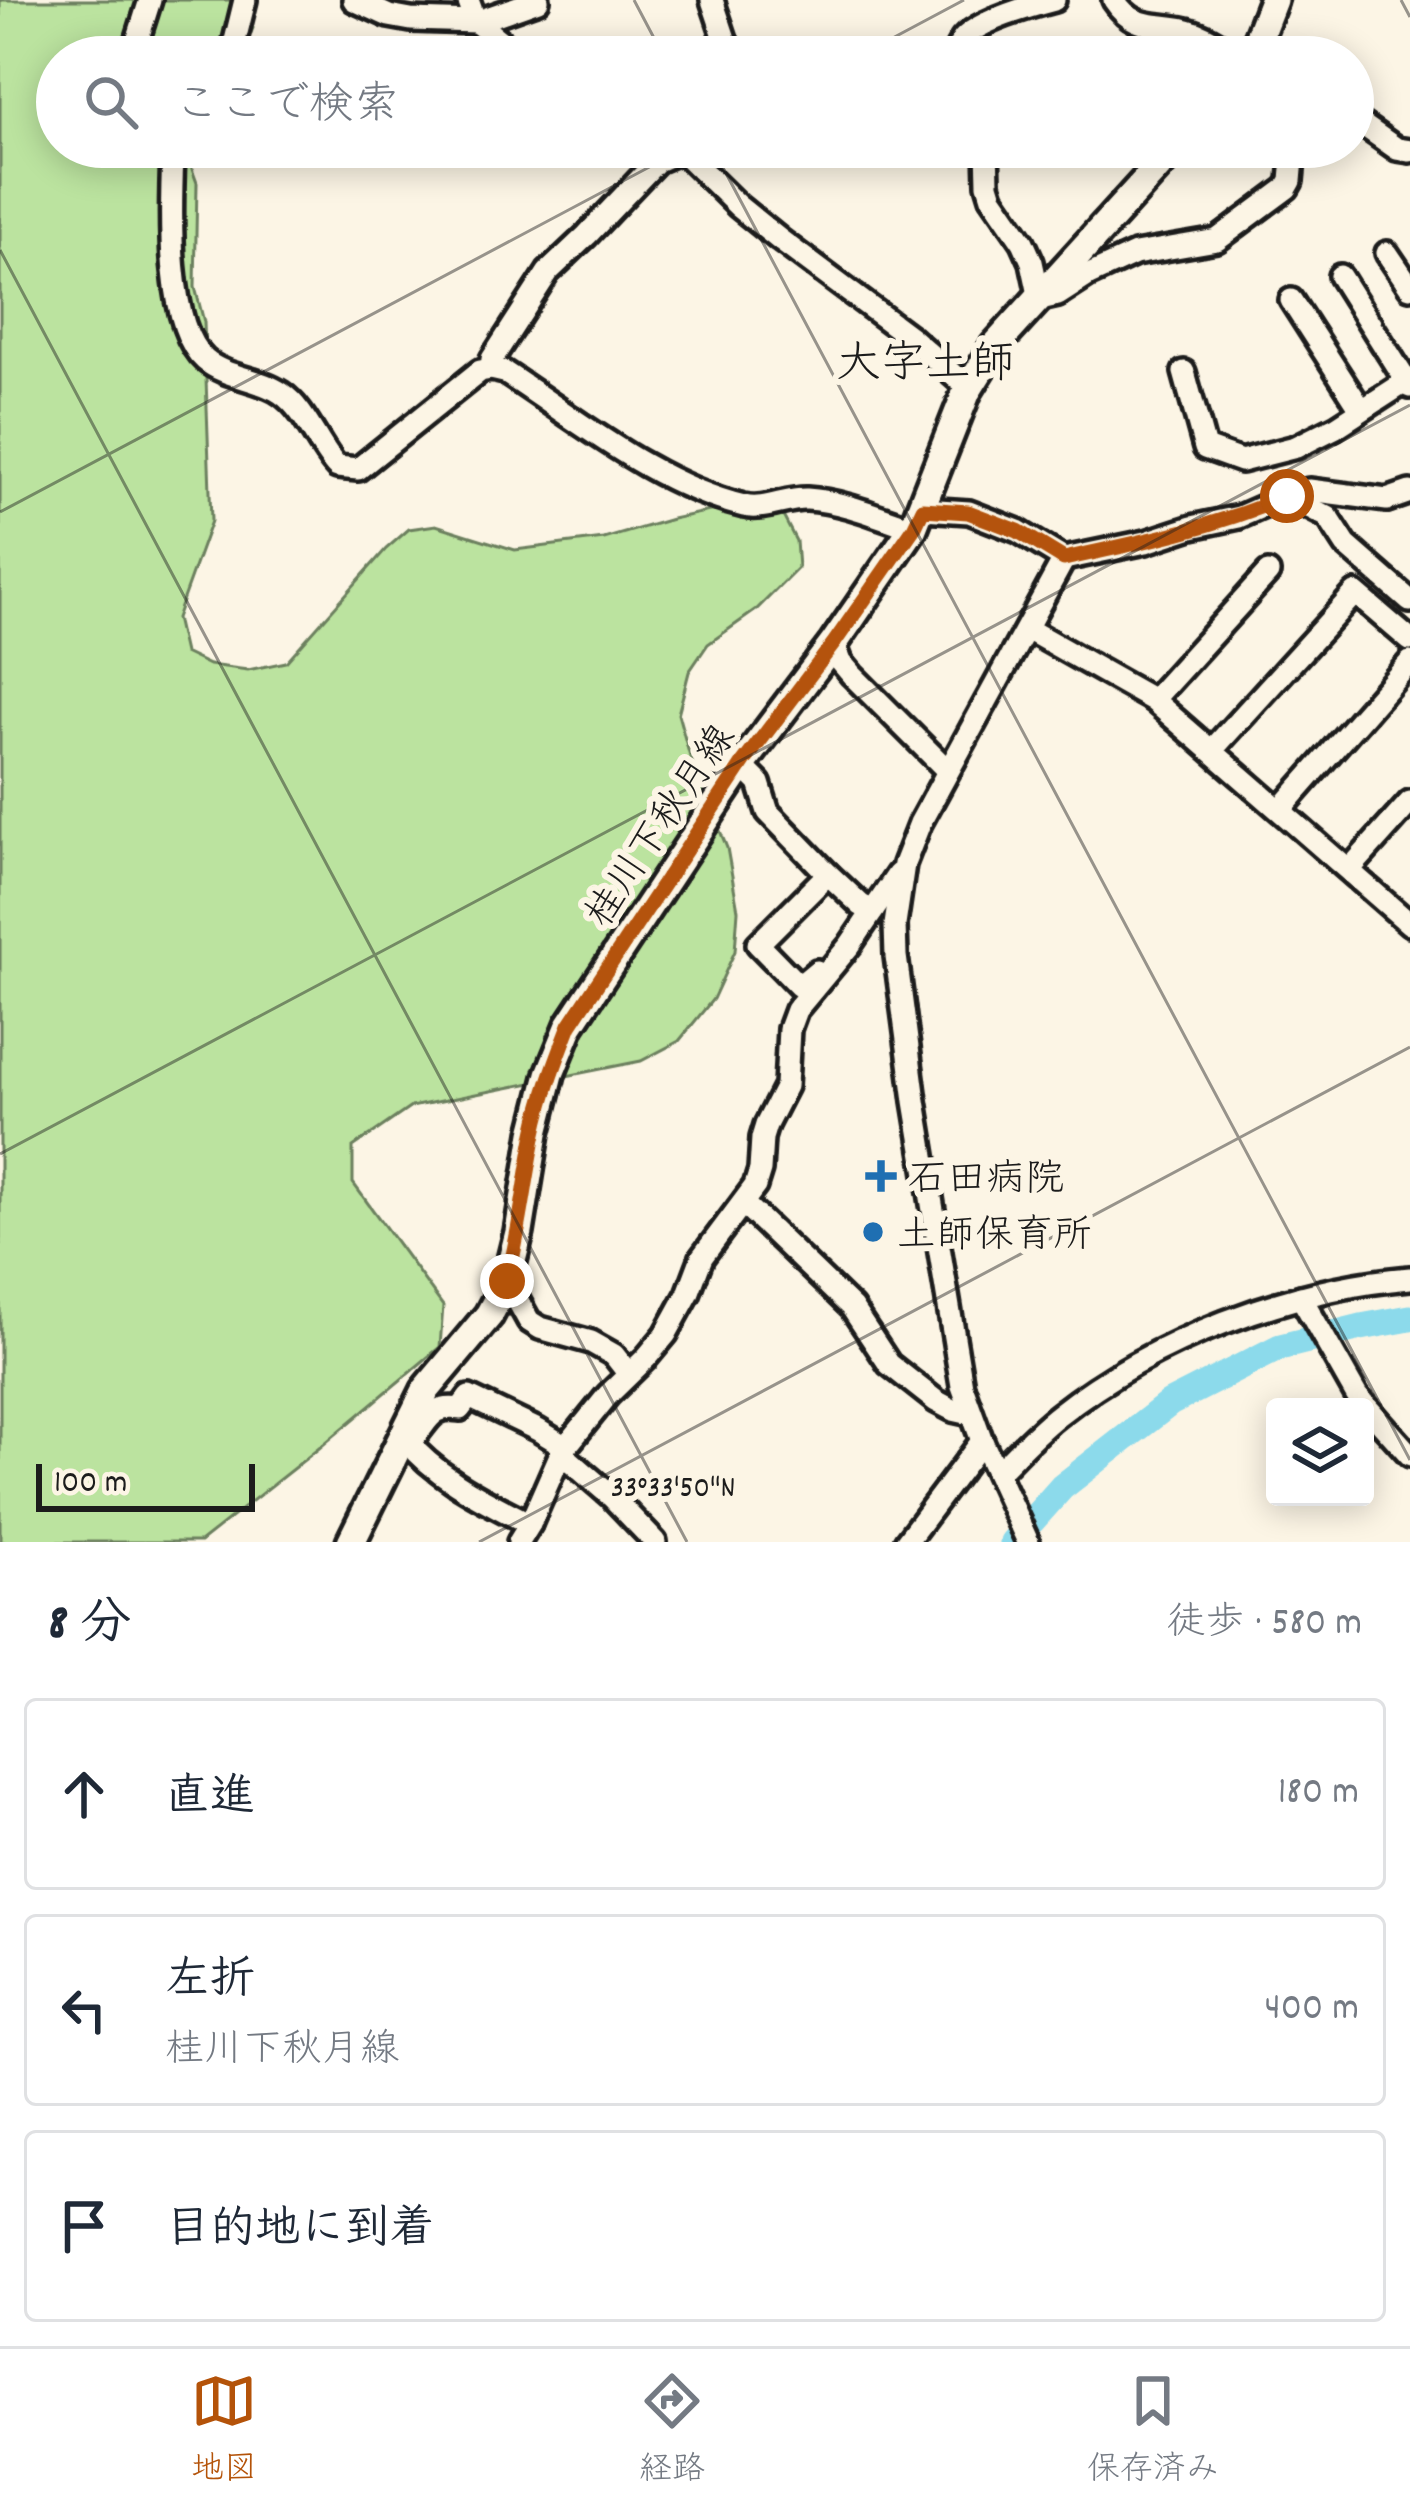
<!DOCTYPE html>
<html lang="ja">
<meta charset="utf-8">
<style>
body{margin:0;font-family:Dekko,"Klee One",sans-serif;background:#f6f6f7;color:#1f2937}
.controls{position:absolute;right:36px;bottom:36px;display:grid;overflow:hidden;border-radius:12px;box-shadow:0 6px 30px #0003}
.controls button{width:108px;height:108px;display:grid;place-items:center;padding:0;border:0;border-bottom:3px solid #e0e1e3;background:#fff;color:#1f2937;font:60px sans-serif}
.scale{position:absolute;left:36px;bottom:30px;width:219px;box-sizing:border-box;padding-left:12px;border:6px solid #1c1c1c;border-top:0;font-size:33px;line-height:42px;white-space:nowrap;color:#1c1c1c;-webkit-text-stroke:9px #fcf5e5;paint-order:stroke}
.stop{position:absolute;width:36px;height:36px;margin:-27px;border:9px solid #b45309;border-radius:50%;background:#fff}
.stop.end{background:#b45309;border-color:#fff;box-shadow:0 3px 12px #0008}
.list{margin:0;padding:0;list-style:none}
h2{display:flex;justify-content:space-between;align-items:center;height:156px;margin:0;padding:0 48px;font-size:51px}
h2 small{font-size:39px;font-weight:400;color:#747a83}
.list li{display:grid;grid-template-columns:78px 1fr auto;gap:36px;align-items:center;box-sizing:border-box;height:192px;margin:0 24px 24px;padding:0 24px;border:3px solid #e0e1e3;border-radius:12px}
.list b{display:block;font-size:45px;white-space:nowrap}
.list p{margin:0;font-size:39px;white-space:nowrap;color:#747a83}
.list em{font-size:39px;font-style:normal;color:#747a83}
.icon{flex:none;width:66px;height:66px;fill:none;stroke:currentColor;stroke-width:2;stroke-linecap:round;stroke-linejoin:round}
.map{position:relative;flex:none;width:1410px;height:1542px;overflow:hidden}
.search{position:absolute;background:#fff;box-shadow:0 6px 30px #0003;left:36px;right:36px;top:36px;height:132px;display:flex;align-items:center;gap:30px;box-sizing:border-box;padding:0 42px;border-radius:66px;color:#747a83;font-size:45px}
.sheet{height:804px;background:#fff}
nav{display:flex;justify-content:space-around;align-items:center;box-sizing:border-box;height:168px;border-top:3px solid #e0e1e3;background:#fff;font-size:33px;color:#747a83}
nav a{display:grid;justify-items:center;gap:6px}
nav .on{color:#b45309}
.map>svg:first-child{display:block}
</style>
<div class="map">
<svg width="1410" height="1542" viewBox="0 0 1410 1542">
<rect width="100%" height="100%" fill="#fcf5e5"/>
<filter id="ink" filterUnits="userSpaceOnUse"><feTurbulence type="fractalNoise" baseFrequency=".00833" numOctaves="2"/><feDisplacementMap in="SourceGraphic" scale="24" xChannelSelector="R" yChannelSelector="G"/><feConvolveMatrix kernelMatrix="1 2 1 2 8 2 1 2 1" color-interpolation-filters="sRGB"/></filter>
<g filter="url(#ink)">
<!-- green -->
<polygon fill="#bbe39f" stroke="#6c805e" stroke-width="3" points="0,0 240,0 253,28 243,52 233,57 57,57 57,147 184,147 197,183 195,287 204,322 211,521 176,618 184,653 209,665 248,670 286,662 386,549 409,529 436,525 515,550 604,539 672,519 752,502 781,512 796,541 798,568 756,610 708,644 689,672 678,714 690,757 727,848 738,910 735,951 713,999 679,1041 641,1061 411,1107 353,1147 353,1183 443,1306 440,1347 318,1449 200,1542 0,1542"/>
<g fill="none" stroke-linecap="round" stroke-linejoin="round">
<!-- river -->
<polyline stroke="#8cdaeb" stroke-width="27" points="1013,1542 1062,1487 1170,1403 1280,1347 1361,1327 1410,1318"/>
<!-- minor casing -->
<g stroke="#1c1c1c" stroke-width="30">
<g id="minor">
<polyline points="354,0 389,16 411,20 476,22 538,0"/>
<polyline points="468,0 476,22 520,57"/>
<polyline points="712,0 731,57"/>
<path d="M1114 0C1137 35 1161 20 1194 32 1210 37 1224 48 1238 57"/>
<polyline points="132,57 150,0"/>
<polyline points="231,57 245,0"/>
<path d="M953 57C956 51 959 45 963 39 978 21 1031 6 1054 0"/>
<polyline points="1353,118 1397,149 1410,151"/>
<path d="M176 147 173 154C171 204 165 325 205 360 226 378 259 378 281 393 306 410 317 445 337 467L358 469 480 371 491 369 504 372C578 420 656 485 744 506 765 511 786 498 807 499 843 501 879 517 913 528"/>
<polyline points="636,147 657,161"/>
<polyline points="987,147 988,184 992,197 1023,242 1032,262 1040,299 1058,295 1089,275 1135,254 1217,240 1287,188 1291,181 1294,147"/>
<polyline points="681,150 738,206 780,240 910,337 959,380 970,385"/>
<polyline points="1387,253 1410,287"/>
<polyline points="1340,276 1410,387"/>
<polyline points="1291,300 1361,409"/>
<polyline points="491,369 492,359 548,272 587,235 657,161 690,147"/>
<polyline points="1184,372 1205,448 1241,461 1296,447 1336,427 1410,379"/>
<polyline points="1287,496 1328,517 1346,545 1410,601"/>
<polyline points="923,509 969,512 1018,531 1064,559 1146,542 1192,527 1239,517 1287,496 1309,490 1387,500 1410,492"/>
<polyline points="1027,629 1153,700 1410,924"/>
<polyline points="834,643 841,662 852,675 947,770"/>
<polyline points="1153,700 1268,573"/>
<polyline points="1213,749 1355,593 1410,640"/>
<polyline points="742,766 759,783 768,812 828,874"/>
<polyline points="1281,809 1410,662"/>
<polyline points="1349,870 1410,802"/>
<polyline points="817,971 799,986 758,944 828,874 861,905 873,911"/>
<polyline points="744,1204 852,1308 889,1364 936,1401 953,1410 971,1414"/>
<polyline points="507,1281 529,1321 540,1328 591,1342 614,1355 628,1373"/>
<polyline points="1301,1297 1357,1396 1410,1455"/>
<path d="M404 1438C438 1479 484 1500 530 1524"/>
<path d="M408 1443C429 1425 428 1404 460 1409L469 1397 538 1430 566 1447"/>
<polyline points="561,1453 612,1497 655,1542"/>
<path d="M997 1473C1017 1453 1036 1432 1058 1415 1153 1340 1290 1288 1410 1278"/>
<polyline points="519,1542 530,1524 561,1453 608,1395 646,1358 666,1334 688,1294 702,1257 755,1186 760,1170 762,1138 766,1125 786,1086 789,1029 796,1010 850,945 898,874"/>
<polyline points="906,1542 982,1441"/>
<polyline points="1028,1542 982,1441 962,1386 915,1101 896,956 895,925 904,864 920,823 1064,559"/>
</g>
</g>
<!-- major casing -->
<g stroke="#1c1c1c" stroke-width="36">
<g id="major">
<polyline points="1251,57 1273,0"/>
<polyline points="351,1542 426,1390 489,1315 507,1281 519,1232 535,1133 550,1074 570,1025 744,762 834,643 913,528 967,391 995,346 1176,147"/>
</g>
</g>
<!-- minor -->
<use href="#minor" stroke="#fcf5e5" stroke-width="21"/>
<!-- major -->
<use href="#major" stroke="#fcf5e5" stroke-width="27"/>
</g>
</g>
<g fill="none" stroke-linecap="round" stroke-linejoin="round" filter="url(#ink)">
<!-- route -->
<path stroke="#b45309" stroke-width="15" d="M507 1281C520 1232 525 1182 535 1133 543 1095 556 1061 570 1025L744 762 834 643 914 528 923 509 968 512 1018 531 1064 559C1139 543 1216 527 1287 496"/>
</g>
<!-- ticks -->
<path fill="none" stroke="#1c1c1c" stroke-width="3" stroke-opacity="0.45" d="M634 0 664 57M1401 0 1410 17M857 57 964 0M712 147 1410 1460M0 250 687 1542M0 512 687 147M0 1154 1410 405M479 1542 1410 1047"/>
<!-- markers -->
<g fill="#1f6fb2" stroke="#fcf5e5" stroke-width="4.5">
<path d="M875 1158h12v12h12v12h-12v12h-12v-12h-12v-12h12z"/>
<circle cx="873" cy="1232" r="12"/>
</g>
<g text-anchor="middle" stroke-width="12" stroke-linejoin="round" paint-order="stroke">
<!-- street labels -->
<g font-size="39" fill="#1c1c1c" stroke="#fcf5e5">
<text transform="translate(658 824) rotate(-56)" y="14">桂川下秋月線</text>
</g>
<!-- poi labels -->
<g font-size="39" fill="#1c1c1c" stroke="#fcf5e5" text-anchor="start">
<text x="908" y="1190">石田病院</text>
<text x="897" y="1246">土師保育所</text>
</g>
<!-- quarter labels -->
<g font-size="45" fill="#1c1c1c" stroke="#fcf5e5">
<text x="926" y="376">大字土師</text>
</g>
</g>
<g font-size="30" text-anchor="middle" fill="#1c1c1c" stroke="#fcf5e5" stroke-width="12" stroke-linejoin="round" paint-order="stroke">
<text x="673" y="1496">33°33'50"N</text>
</g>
</svg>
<div class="controls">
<button><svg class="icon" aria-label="layers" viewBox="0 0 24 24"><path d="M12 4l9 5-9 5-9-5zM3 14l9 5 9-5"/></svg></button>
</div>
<div class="scale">100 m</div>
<div class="stop" style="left:1287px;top:496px"></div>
<div class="stop end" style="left:507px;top:1281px"></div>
<div class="search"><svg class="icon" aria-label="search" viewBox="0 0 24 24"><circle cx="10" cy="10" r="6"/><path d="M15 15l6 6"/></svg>ここで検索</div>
</div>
<section class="sheet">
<h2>8 分<small>徒歩 · 580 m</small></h2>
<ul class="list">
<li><svg class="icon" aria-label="ahead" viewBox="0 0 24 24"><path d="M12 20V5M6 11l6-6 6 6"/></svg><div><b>直進</b></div><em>180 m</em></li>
<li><svg class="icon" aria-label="left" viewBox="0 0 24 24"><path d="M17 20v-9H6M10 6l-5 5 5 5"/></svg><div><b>左折</b><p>桂川下秋月線</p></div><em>400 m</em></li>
<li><svg class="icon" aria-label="arrive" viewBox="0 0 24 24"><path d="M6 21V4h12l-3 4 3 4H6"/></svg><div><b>目的地に到着</b></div></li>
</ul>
</section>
<nav>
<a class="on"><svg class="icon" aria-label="map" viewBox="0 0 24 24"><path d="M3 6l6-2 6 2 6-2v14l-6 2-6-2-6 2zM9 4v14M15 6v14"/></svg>地図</a>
<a><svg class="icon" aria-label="directions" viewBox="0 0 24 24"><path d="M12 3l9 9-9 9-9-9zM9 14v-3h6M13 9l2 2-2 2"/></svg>経路</a>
<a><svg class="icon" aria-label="saved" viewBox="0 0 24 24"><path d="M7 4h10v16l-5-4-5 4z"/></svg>保存済み</a>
</nav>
